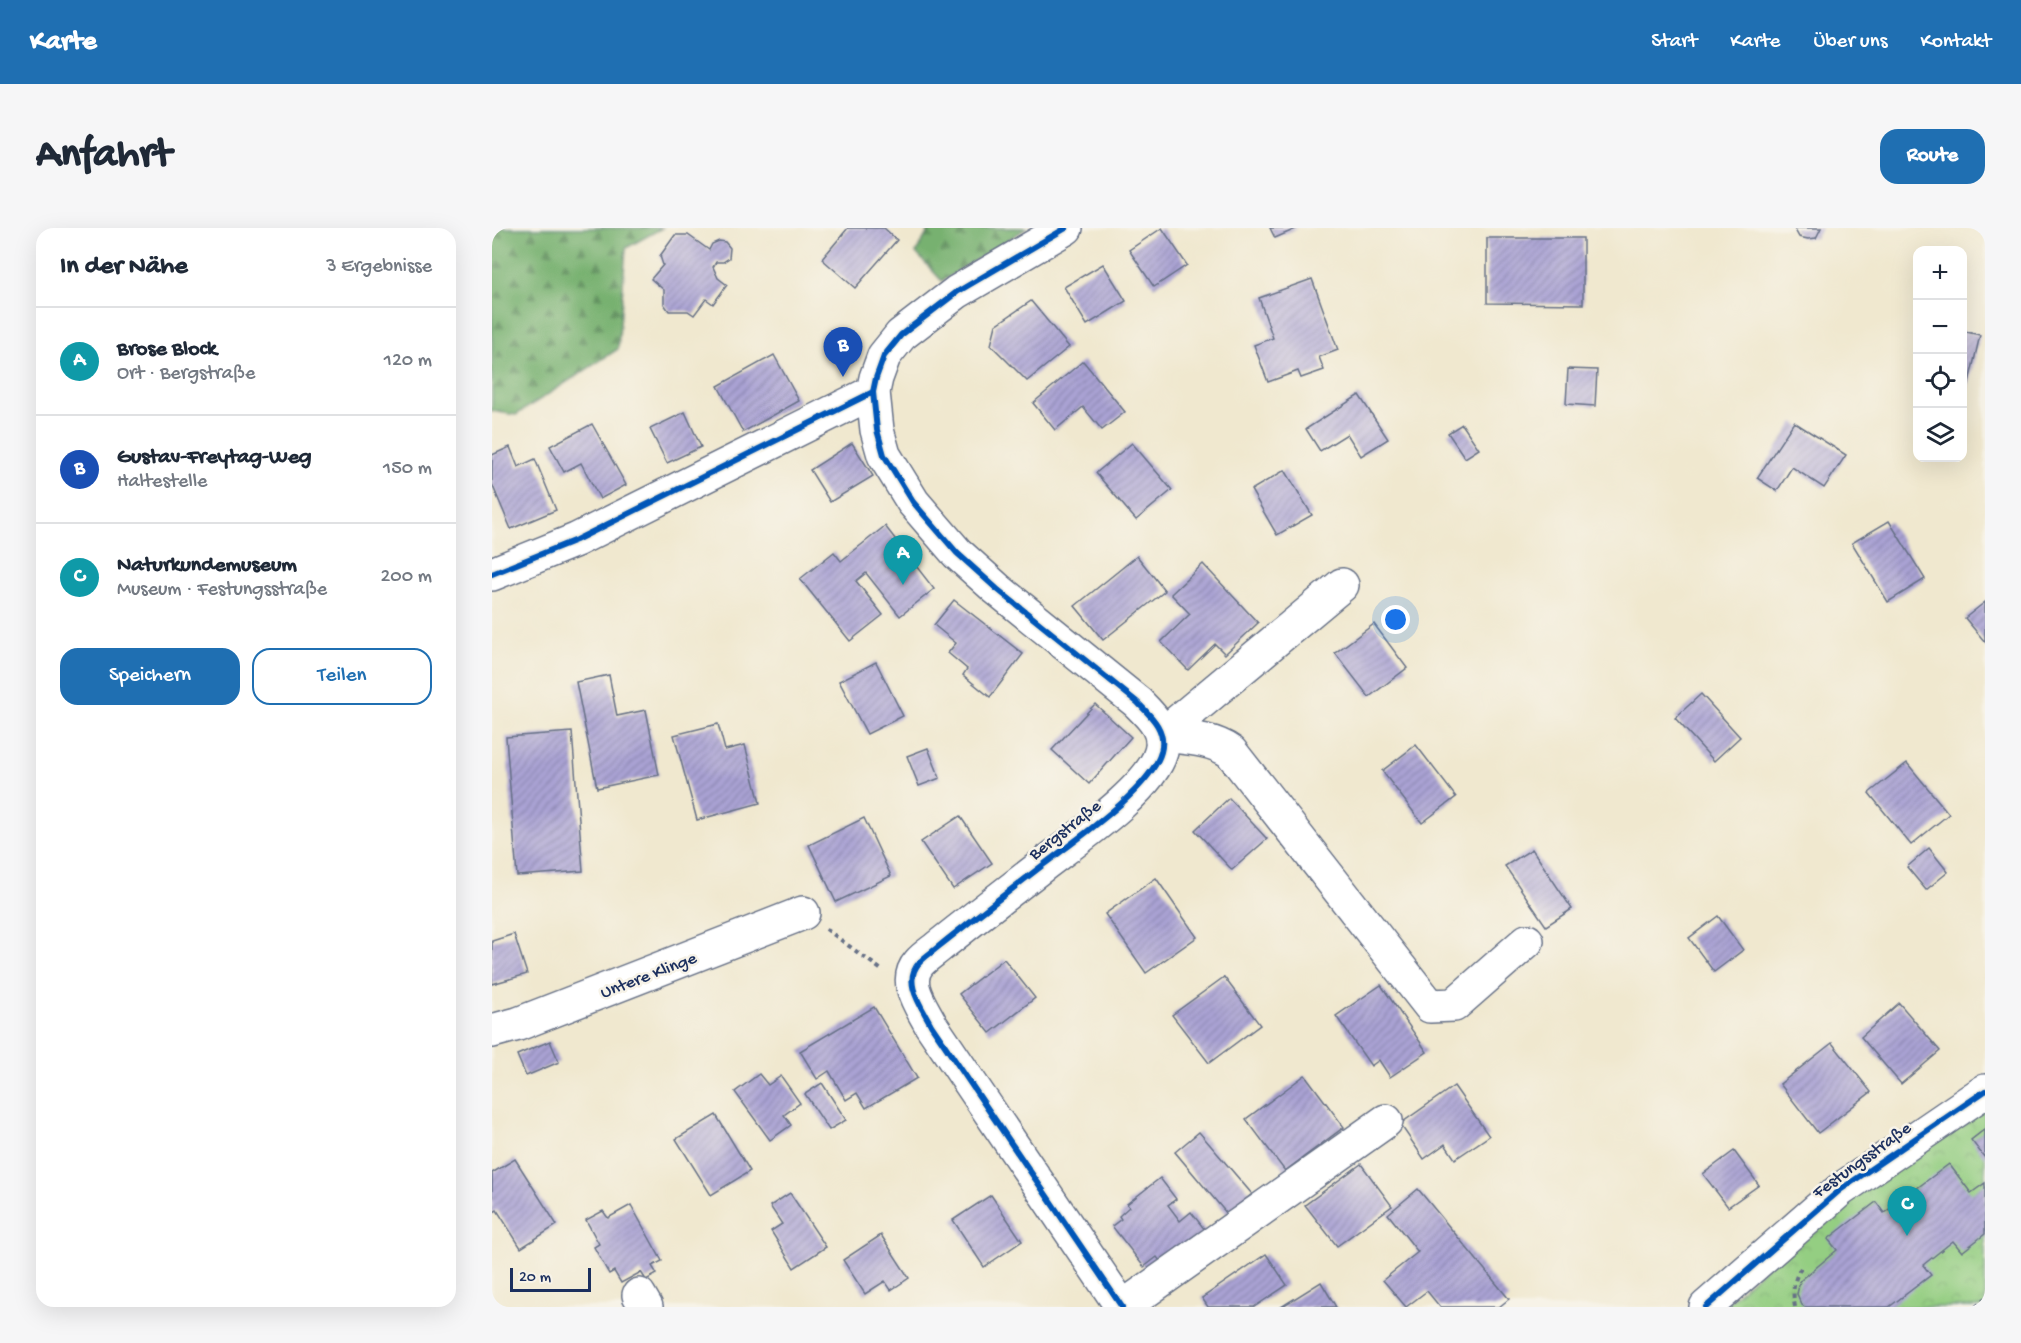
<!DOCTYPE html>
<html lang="de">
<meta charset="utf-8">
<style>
body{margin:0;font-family:"Gochi Hand",sans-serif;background:#f6f6f7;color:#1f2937}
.controls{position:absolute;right:18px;top:18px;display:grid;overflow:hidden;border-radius:12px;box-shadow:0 6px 24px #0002}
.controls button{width:54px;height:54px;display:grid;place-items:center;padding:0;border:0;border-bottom:2px solid #e0e1e3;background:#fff;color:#1f2937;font:30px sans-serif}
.scale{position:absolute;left:18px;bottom:15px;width:81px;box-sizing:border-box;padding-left:6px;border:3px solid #1b2f5e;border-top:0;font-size:16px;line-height:21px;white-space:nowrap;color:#1b2f5e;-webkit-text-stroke:4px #f7f3e8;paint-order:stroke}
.you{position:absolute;left:904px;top:392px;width:21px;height:21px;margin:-15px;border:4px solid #fff;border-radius:50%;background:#1a73e8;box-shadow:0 0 0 9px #1a73e833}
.badge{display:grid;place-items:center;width:39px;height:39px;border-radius:50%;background:#1f6fb2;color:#fff;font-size:20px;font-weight:700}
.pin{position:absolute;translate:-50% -50px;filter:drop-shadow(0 2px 3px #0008)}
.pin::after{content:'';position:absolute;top:32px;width:21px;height:18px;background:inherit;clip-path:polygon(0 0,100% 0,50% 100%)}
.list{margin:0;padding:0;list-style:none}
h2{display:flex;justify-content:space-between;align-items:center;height:78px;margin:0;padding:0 24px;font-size:26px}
h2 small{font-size:20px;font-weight:400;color:#747a83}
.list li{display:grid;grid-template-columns:39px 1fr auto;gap:18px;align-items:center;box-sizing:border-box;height:108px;padding:0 24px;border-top:2px solid #e0e1e3}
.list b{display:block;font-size:22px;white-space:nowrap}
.list p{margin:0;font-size:20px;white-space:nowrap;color:#747a83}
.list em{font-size:20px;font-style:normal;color:#747a83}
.actions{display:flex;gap:12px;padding:18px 24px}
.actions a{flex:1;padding:14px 0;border:2px solid #1f6fb2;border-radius:18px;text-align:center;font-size:21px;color:#1f6fb2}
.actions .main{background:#1f6fb2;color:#fff}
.icon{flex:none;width:33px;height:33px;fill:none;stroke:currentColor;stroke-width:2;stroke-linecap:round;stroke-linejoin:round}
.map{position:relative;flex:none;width:1493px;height:1079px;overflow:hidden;border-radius:18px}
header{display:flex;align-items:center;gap:36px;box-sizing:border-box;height:84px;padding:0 30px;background:#1f6fb2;color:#fff}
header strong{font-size:28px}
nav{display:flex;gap:33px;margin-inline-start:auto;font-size:21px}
.intro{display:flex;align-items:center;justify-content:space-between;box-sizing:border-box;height:144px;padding:0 36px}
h1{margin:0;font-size:42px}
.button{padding:15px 27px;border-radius:18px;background:#1f6fb2;color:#fff;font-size:21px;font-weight:700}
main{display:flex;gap:36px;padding:0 36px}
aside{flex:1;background:#fff;border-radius:18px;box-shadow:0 6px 24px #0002}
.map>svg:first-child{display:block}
</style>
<header>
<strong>Karte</strong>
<nav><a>Start</a><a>Karte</a><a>Über uns</a><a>Kontakt</a></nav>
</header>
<div class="intro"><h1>Anfahrt</h1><a class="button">Route</a></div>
<main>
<aside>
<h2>In der Nähe<small>3 Ergebnisse</small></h2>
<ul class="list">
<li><span class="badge" style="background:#0f9aa8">A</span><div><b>Brose Block</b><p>Ort · Bergstraße</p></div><em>120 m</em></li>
<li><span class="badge" style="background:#1a4fb4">B</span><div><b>Gustav-Freytag-Weg</b><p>Haltestelle</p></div><em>150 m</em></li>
<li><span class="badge" style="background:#0f9aa8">C</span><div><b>Naturkundemuseum</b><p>Museum · Festungsstraße</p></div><em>200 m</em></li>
</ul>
<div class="actions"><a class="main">Speichern</a><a>Teilen</a></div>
</aside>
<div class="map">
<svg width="1493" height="1079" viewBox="0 0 1493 1079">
<defs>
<pattern id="forest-firs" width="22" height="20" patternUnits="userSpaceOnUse" patternTransform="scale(1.5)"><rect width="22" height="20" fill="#77b170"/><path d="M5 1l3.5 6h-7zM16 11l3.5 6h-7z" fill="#61905f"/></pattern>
<pattern id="park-crowns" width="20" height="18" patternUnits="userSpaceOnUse" patternTransform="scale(1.5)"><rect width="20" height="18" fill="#94ce82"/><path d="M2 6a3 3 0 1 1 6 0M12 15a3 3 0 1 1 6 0" fill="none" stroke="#7fb173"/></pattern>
<pattern id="building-hatch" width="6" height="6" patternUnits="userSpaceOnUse" patternTransform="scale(1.5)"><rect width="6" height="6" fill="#aaa3d4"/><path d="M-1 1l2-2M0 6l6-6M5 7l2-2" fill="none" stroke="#8a85af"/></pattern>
</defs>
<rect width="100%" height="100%" fill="#f7f3e8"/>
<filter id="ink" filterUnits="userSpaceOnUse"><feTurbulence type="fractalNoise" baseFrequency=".0167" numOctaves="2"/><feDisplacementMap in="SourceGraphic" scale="12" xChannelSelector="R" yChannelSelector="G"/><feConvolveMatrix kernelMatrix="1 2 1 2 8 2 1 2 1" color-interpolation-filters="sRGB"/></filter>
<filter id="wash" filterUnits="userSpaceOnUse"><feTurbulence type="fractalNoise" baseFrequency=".008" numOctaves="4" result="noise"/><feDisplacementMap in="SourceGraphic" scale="24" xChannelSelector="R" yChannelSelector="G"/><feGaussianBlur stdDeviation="1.35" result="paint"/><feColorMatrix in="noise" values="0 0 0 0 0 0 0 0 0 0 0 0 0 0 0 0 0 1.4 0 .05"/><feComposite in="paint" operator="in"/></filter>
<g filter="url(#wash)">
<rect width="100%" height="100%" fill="#f0e8cf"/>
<!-- forest -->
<g fill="url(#forest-firs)" stroke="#497067" stroke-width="1.5">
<polygon points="0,0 170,0 134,20 126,121 24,187 0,183"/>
<polygon points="438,0 535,0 450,53 424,25"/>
</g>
<!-- park -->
<polygon fill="url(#park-crowns)" stroke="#587e70" stroke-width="1.5" points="1493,877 1493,1079 1230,1079 1308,1008"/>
<g id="blocks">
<!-- building -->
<g fill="url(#building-hatch)">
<polygon points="356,0 392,0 405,12 363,60 330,31"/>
<polygon points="670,0 695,37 662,59 637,22"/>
<polygon points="778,0 806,0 783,10"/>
<polygon points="1302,0 1329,0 1324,10 1316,11 1307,9"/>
<polygon points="183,7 196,7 217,22 220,16 227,13 233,14 238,20 237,30 231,34 224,34 221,39 226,50 235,57 221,76 214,71 202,87 196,83 177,83 172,76 172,62 159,51 171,37 168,28"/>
<polygon points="995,10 1091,10 1091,76 995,75"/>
<polygon points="611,36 634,73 595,97 572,59"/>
<polygon points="820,51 846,122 827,129 832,142 809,150 806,143 776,154 762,117 781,110 767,70"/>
<polygon points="539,73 577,119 535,153 499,117 504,97"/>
<polygon points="1470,103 1488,107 1475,163 1470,161"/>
<polygon points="282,127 307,173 251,204 226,158"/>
<polygon points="591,133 633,184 610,202 591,179 563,202 541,175"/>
<polygon points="1076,141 1105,142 1103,178 1074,176"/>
<polygon points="867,167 896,211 869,228 855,206 828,223 814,201"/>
<polygon points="193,184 209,219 175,235 158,201"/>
<polygon points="1302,194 1354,227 1332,260 1300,239 1285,263 1265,250"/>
<polygon points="100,196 134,257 108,271 89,235 72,244 58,218"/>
<polygon points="970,196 987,221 973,230 956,205"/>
<polygon points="360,215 381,248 338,274 318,242"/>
<polygon points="640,215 680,262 644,292 604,245"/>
<polygon points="18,219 26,239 43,231 64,282 19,301 0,256 0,227"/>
<polygon points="793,242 820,287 785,307 759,262"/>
<polygon points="1397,293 1433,351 1396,374 1360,315"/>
<polygon points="393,298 442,361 408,388 374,345 364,353 391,387 358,413 308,351 342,324 349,333"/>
<polygon points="645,328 673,363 611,412 583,378"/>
<polygon points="711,336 766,395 733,426 723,416 696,442 669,414 698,386 679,366"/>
<polygon points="462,372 531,426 498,469 471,447 475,441 456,425 464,415 442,397"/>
<polygon points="1493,374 1493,414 1473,390"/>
<polygon points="882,396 915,440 877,469 843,425"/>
<polygon points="384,434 411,488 375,506 347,453"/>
<polygon points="117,447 125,488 154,482 167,547 105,560 84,454"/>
<polygon points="1209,466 1248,509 1222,533 1183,490"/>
<polygon points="603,476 639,509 597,556 560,522"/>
<polygon points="226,496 233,522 253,517 268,575 205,592 182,507"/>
<polygon points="80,504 91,643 25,648 14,509"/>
<polygon points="924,517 964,569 930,595 890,543"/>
<polygon points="436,520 448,550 427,558 415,528"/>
<polygon points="1415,535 1457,586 1419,617 1377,565"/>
<polygon points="737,570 775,611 740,642 703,602"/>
<polygon points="468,588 500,635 461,661 429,614"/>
<polygon points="372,590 399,648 344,674 317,617"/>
<polygon points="1437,620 1456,644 1434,662 1415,639"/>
<polygon points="1040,621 1080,681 1054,698 1013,638"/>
<polygon points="664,650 705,709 654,745 613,686"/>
<polygon points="1226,688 1251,722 1222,744 1197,710"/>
<polygon points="22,706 35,746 0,756 0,713"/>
<polygon points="512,731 543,770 498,805 467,766"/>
<polygon points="732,749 768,797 717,835 680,787"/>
<polygon points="889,757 935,824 898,849 887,832 879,838 844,788"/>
<polygon points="1407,775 1448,823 1409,856 1369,809"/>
<polygon points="382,779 425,850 374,880 365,865 354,872 337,843 325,851 308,823"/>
<polygon points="58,813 67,834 34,848 25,827"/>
<polygon points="1340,815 1379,864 1326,905 1288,856"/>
<polygon points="267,846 276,857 289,848 308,875 292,887 299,897 278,912 243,864"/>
<polygon points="813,847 852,899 793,943 754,891"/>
<polygon points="330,855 354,892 337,902 313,866"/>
<polygon points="962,858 997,908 963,931 953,916 932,931 908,896"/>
<polygon points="224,887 258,943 219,967 184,911"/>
<polygon points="1493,901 1493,930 1479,912"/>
<polygon points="707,904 760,966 735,986 683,924"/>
<polygon points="1242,923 1267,957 1236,979 1211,946"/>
<polygon points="23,931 65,997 29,1020 5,982 0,985 0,945"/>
<polygon points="869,936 900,978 845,1018 813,977"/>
<polygon points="1457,936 1479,965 1493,955 1493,1006 1470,1024 1461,1013 1431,1037 1439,1047 1397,1079 1313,1079 1310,1077 1305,1066 1308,1053 1345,1022 1336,1011 1384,974 1392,985"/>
<polygon points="668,950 684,971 676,977 688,993 699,984 717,1007 671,1037 665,1029 652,1039 620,998 629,991 627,988 637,979 635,976"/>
<polygon points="926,961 1017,1071 1007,1079 948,1079 935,1063 914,1079 891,1052 926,1024 896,986"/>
<polygon points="298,965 334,1019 302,1040 279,1003 290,996 278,978"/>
<polygon points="499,967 530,1013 492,1039 461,992"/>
<polygon points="139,977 170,1033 160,1038 165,1046 154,1052 149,1044 129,1055 122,1043 117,1046 102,1019 107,1016 94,992 111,983 116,990"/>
<polygon points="389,1007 417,1050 399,1062 393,1053 373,1066 351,1032"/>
<polygon points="774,1026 795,1057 762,1079 716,1079 710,1070"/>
<polygon points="829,1054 844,1079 789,1079"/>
</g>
</g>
</g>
<g filter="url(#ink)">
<use href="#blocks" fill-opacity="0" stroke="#667086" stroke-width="1.5"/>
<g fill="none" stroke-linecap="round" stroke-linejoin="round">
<!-- minor casing -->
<g stroke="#667086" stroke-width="36">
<g id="minor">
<path d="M574 0 465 64 409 107 392 128 384 150 381 164 385 202 392 227 421 274 465 325 505 361 645 474C659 488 675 502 669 524 659 561 582 613 551 637 516 664 481 691 446 719 440 724 432 729 427 735 410 754 430 779 439 797L630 1079"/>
<polyline points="0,346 84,312 381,164"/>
<path d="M670 507C694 510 719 510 739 524L938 778 962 777 1035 713"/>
<polyline points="670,507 850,357"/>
<polyline points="0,803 26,796 311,685"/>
<polyline points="147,1067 154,1079"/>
<polyline points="631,1079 894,893"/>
<polyline points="1214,1079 1348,962 1493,863"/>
</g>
</g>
<!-- path -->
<g stroke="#667086" stroke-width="4" stroke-dasharray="4.5 4.5" stroke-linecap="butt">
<polyline points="334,701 391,743"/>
<path d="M1303 1079C1300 1063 1301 1051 1311 1037"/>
<polyline points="1484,1079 1493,1070"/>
</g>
<!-- minor -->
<use href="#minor" stroke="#fff" stroke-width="33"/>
<!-- cycleway casing -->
<g stroke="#f7f3e8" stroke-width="10">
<g id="cycleway">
<path d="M574 0 465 64 409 107 392 128 384 150 381 164 385 202 392 227 421 274 465 325 505 361 645 474C659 488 675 502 669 524 659 561 582 613 551 637 516 664 481 691 446 719 440 724 432 729 427 735 410 754 430 779 439 797L630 1079"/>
<polyline points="0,346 84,312 381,164"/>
<polyline points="1214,1079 1348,962 1493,863"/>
</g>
</g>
<!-- cycleway -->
<use href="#cycleway" stroke="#0057b8" stroke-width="6"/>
</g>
</g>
<g text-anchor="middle" stroke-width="5" stroke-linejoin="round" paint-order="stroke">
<!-- street labels -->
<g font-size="18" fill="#1b2f5e" stroke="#f7f3e8">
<text transform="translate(572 601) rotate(-38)" y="6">Bergstraße</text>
<text transform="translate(156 746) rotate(-21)" y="6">Untere Klinge</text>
<text transform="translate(1369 931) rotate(-36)" y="6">Festungsstraße</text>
</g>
</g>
</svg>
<div class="controls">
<button>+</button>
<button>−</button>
<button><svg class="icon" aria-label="locate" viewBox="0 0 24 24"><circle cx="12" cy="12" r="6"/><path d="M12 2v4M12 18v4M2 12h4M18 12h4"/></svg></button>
<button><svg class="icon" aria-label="layers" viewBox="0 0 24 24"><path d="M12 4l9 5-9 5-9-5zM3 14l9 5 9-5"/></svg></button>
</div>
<div class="scale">20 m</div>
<div class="you"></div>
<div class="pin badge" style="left:411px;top:357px;background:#0f9aa8">A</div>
<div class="pin badge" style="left:351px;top:149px;background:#1a4fb4">B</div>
<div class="pin badge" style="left:1415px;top:1008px;background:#0f9aa8">C</div>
</div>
</main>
